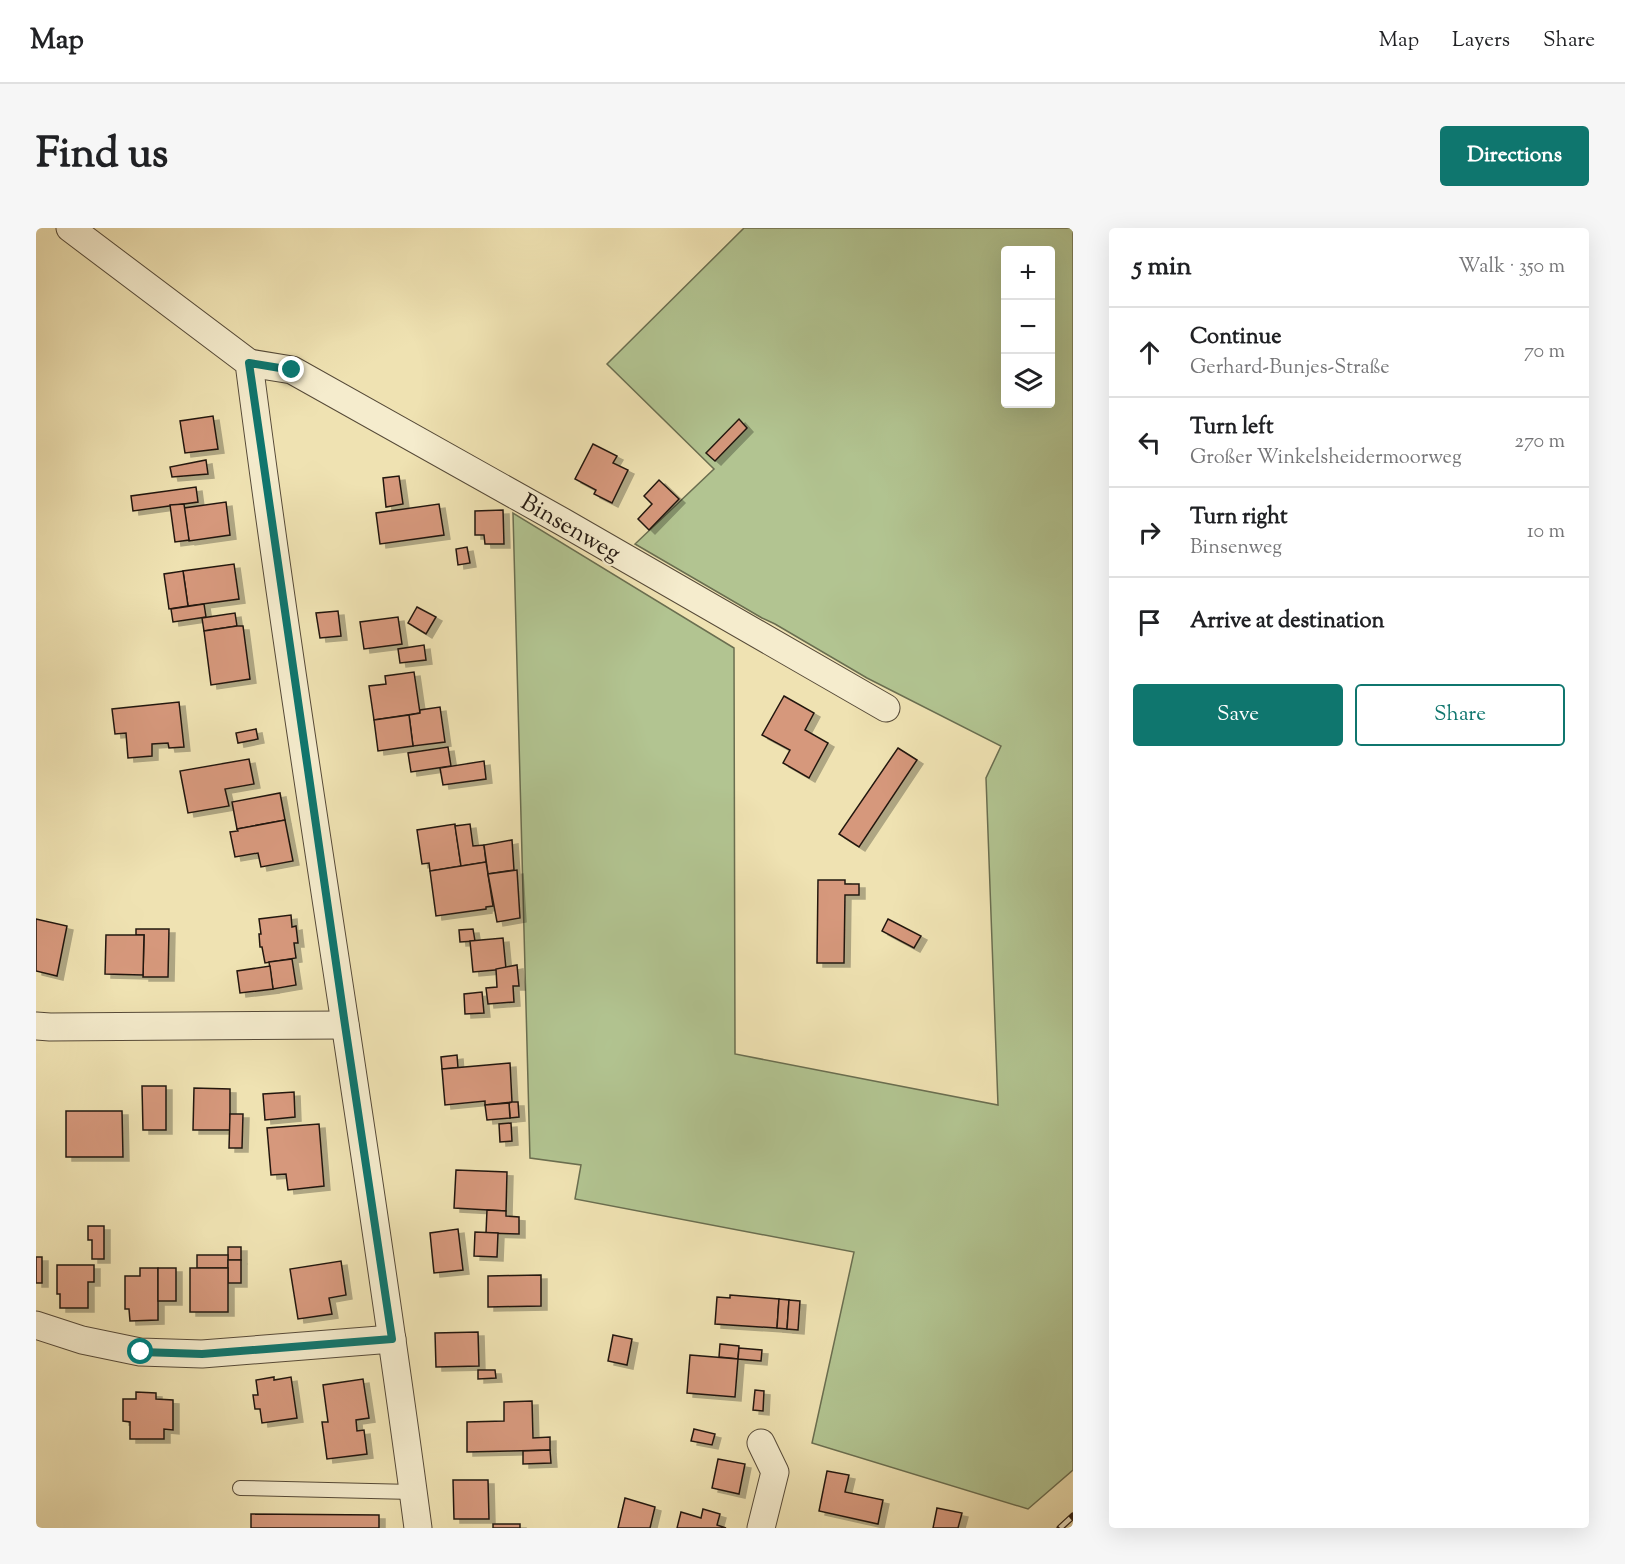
<!DOCTYPE html>
<meta charset="utf-8">
<style>
body{margin:0;font-family:"Sorts Mill Goudy",serif;background:#f6f6f6;color:#202124}
.controls{position:absolute;right:18px;top:18px;display:grid;overflow:hidden;border-radius:6px;box-shadow:0 6px 24px #0002}
.controls button{width:54px;height:54px;display:grid;place-items:center;padding:0;border:0;border-bottom:2px solid #e0e0e0;background:#fff;color:#202124;font:30px sans-serif}
.stop{position:absolute;width:18px;height:18px;margin:-14px;border:4px solid #0f766e;border-radius:50%;background:#fff}
.stop.end{background:#0f766e;border-color:#fff;box-shadow:0 2px 6px #0008}
.list{margin:0;padding:0;list-style:none}
h2{display:flex;justify-content:space-between;align-items:center;height:78px;margin:0;padding:0 24px;font-size:26px}
h2 small{font-size:20px;font-weight:400;color:#757577}
.list li{display:grid;grid-template-columns:39px 1fr auto;gap:18px;align-items:center;box-sizing:border-box;height:90px;padding:0 24px;border-top:2px solid #e0e0e0}
.list b{display:block;font-size:22px;white-space:nowrap}
.list p{margin:0;font-size:20px;white-space:nowrap;color:#757577}
.list em{font-size:20px;font-style:normal;color:#757577}
.actions{display:flex;gap:12px;padding:18px 24px}
.actions a{flex:1;padding:14px 0;border:2px solid #0f766e;border-radius:6px;text-align:center;font-size:21px;color:#0f766e}
.actions .main{background:#0f766e;color:#fff}
.icon{flex:none;width:33px;height:33px;fill:none;stroke:currentColor;stroke-width:2;stroke-linecap:round;stroke-linejoin:round}
.map{position:relative;flex:none;width:1037px;height:1300px;overflow:hidden;border-radius:6px}
header{display:flex;align-items:center;gap:36px;box-sizing:border-box;height:84px;padding:0 30px;background:#fff;border-bottom:2px solid #e0e0e0}
header strong{font-size:28px}
nav{display:flex;gap:33px;margin-inline-start:auto;font-size:21px}
.intro{display:flex;align-items:center;justify-content:space-between;box-sizing:border-box;height:144px;padding:0 36px}
h1{margin:0;font-size:42px}
.button{padding:15px 27px;border-radius:6px;background:#0f766e;color:#fff;font-size:21px;font-weight:700}
main{display:flex;gap:36px;padding:0 36px}
aside{flex:1;background:#fff;border-radius:6px;box-shadow:0 6px 24px #0002}
.map>svg:first-child{display:block}
</style>
<header>
<strong>Map</strong>
<nav><a>Map</a><a>Layers</a><a>Share</a></nav>
</header>
<div class="intro"><h1>Find us</h1><a class="button">Directions</a></div>
<main>
<div class="map">
<svg width="1037" height="1300" viewBox="0 0 1037 1300">
<defs>
<filter id="shadow"><feDropShadow dx="6" dy="4" stdDeviation="0" flood-color="#0004"/></filter>
</defs>
<rect width="100%" height="100%" fill="#efe2b2"/>
<filter id="stains"><feTurbulence type="fractalNoise" baseFrequency=".00333" numOctaves="4"/><feColorMatrix values="0 0 0 0 .2 0 0 0 0 .09 0 0 0 0 .02 0 0 0 .5 -.17"/></filter>
<radialGradient id="worn" r=".72"><stop offset=".6" stop-color="#630" stop-opacity="0"/><stop offset="1" stop-color="#630" stop-opacity=".3"/></radialGradient>
<!-- green -->
<path fill="#b2c491" stroke="#6a6e50" stroke-width="1.5" fill-rule="evenodd" d="M708 0H1037V1242L992 1281 776 1215 818 1024 539 971 545 937 494 930 477 285 698 420 699 826 962 877 950 550 965 518 831 450 739 396 726 390 599 316 678 241 571 136ZM969 22H1014V176H969Z"/>
<!-- building -->
<g fill="#d6987b" stroke="#231810" stroke-width="1.5" filter="url(#shadow)">
<polygon points="177,188 182,221 149,225 144,193"/>
<polygon points="703,191 711,200 679,233 670,225"/>
<polygon points="557,216 581,228 577,235 592,242 576,275 558,266 560,262 539,251"/>
<polygon points="170,232 172,246 136,249 134,239"/>
<polygon points="363,248 367,276 350,279 347,250"/>
<polygon points="623,252 643,271 613,302 602,291 616,276 608,268"/>
<polygon points="160,259 162,274 97,283 95,268"/>
<polygon points="190,274 194,307 153,313 148,280"/>
<polygon points="148,276 153,312 139,314 134,277"/>
<polygon points="403,276 408,307 344,316 340,285"/>
<polygon points="467,282 468,316 449,316 448,307 439,307 439,283"/>
<polygon points="431,319 434,335 422,337 420,321"/>
<polygon points="198,336 203,371 152,378 147,343"/>
<polygon points="147,343 152,378 133,381 128,346"/>
<polygon points="168,376 170,389 137,394 135,381"/>
<polygon points="381,379 400,389 390,406 372,395"/>
<polygon points="302,383 305,408 284,410 280,385"/>
<polygon points="199,385 201,398 168,403 166,390"/>
<polygon points="362,389 366,416 328,421 324,394"/>
<polygon points="201,398 207,398 214,451 175,457 168,403"/>
<polygon points="388,417 390,432 364,435 362,421"/>
<polygon points="378,444 384,485 338,492 333,458 350,456 349,448"/>
<polygon points="748,468 778,485 769,502 792,515 773,550 747,535 754,522 726,507"/>
<polygon points="143,474 148,519 133,520 132,515 116,516 116,528 92,530 90,505 79,506 76,481"/>
<polygon points="404,479 409,514 377,518 373,487 384,485 384,482"/>
<polygon points="373,487 377,518 342,523 338,492"/>
<polygon points="220,501 222,511 202,515 200,505"/>
<polygon points="412,519 415,538 375,544 372,525"/>
<polygon points="862,520 881,532 823,619 803,606"/>
<polygon points="213,531 218,556 189,561 193,578 152,585 144,543"/>
<polygon points="448,533 450,551 407,557 404,540"/>
<polygon points="244,565 249,592 201,601 196,574"/>
<polygon points="249,592 257,633 225,639 222,625 199,629 194,604 202,603 201,601"/>
<polygon points="419,596 425,638 394,643 393,635 386,636 381,602"/>
<polygon points="434,596 437,618 448,617 450,634 425,638 419,598"/>
<polygon points="476,612 478,642 452,646 448,617"/>
<polygon points="450,634 457,678 450,679 450,681 400,688 394,643"/>
<polygon points="481,642 484,690 461,694 452,646"/>
<polygon points="782,652 809,652 809,656 823,656 823,667 809,667 808,735 781,735"/>
<polygon points="255,687 256,699 260,698 262,715 258,715 260,730 229,735 226,719 224,719 223,706 225,706 223,691"/>
<polygon points="0,691 31,698 21,748 0,743"/>
<polygon points="852,691 885,708 878,720 846,703"/>
<polygon points="100,701 133,701 132,749 107,749 108,707 100,707"/>
<polygon points="437,701 439,713 424,714 423,702"/>
<polygon points="70,707 108,707 107,747 69,746"/>
<polygon points="467,710 470,741 437,744 434,713"/>
<polygon points="256,731 260,757 237,761 233,734"/>
<polygon points="481,737 483,758 477,758 478,774 452,776 450,760 461,759 460,741"/>
<polygon points="234,738 237,761 204,765 201,743"/>
<polygon points="446,764 448,785 429,786 428,766"/>
<polygon points="421,827 422,840 406,841 405,829"/>
<polygon points="474,835 476,874 449,877 449,873 409,877 406,841"/>
<polygon points="106,858 130,858 130,902 107,902"/>
<polygon points="158,860 194,861 194,902 157,902"/>
<polygon points="258,864 259,889 229,892 227,866"/>
<polygon points="476,874 482,874 483,889 474,890 473,875"/>
<polygon points="473,875 474,890 451,892 449,877"/>
<polygon points="30,883 86,883 87,929 30,929"/>
<polygon points="194,886 207,886 206,920 193,920"/>
<polygon points="475,895 476,913 464,914 463,896"/>
<polygon points="283,896 288,958 252,962 250,946 235,947 231,900"/>
<polygon points="420,942 471,944 470,983 418,980"/>
<polygon points="451,982 470,983 470,988 483,989 483,1006 450,1005"/>
<polygon points="52,998 68,998 68,1031 56,1031 56,1012 52,1012"/>
<polygon points="422,1001 427,1042 398,1045 394,1005"/>
<polygon points="439,1004 462,1005 461,1029 438,1028"/>
<rect x="192" y="1019" width="13" height="13"/>
<rect x="161" y="1027" width="31" height="13"/>
<rect x="0" y="1029" width="6" height="26"/>
<rect x="192" y="1032" width="13" height="23"/>
<polygon points="305,1033 310,1067 293,1070 296,1086 262,1091 254,1041"/>
<polygon points="21,1037 58,1037 58,1054 52,1054 52,1080 24,1080 24,1066 21,1066"/>
<polygon points="104,1040 122,1040 122,1092 94,1093 93,1081 89,1081 89,1048 104,1048"/>
<rect x="122" y="1040" width="18" height="33"/>
<rect x="154" y="1040" width="38" height="44"/>
<polygon points="505,1047 505,1078 452,1079 452,1048"/>
<polygon points="694,1067 743,1071 741,1100 679,1096 681,1069 694,1070"/>
<polygon points="743,1071 753,1072 751,1101 741,1100"/>
<polygon points="753,1072 764,1073 762,1102 751,1101"/>
<polygon points="442,1104 443,1138 400,1139 399,1105"/>
<polygon points="577,1107 596,1111 591,1137 572,1133"/>
<polygon points="684,1116 703,1118 702,1131 683,1129"/>
<polygon points="703,1120 726,1122 725,1133 702,1131"/>
<polygon points="654,1127 702,1131 699,1169 651,1165"/>
<polygon points="442,1142 459,1142 460,1150 442,1151"/>
<polygon points="238,1149 238,1152 255,1149 261,1190 226,1195 224,1181 219,1181 217,1167 222,1167 220,1152"/>
<polygon points="327,1151 333,1190 320,1192 321,1203 328,1202 331,1226 291,1231 286,1194 292,1194 287,1157"/>
<polygon points="719,1162 728,1163 727,1183 717,1182"/>
<polygon points="100,1164 120,1165 120,1171 137,1172 137,1202 128,1201 128,1211 94,1211 94,1194 87,1193 87,1171 100,1171"/>
<polygon points="496,1173 497,1210 514,1209 514,1222 431,1224 431,1194 468,1193 468,1174"/>
<polygon points="658,1201 679,1206 676,1217 655,1213"/>
<polygon points="514,1222 515,1235 487,1236 487,1223"/>
<polygon points="682,1231 709,1236 703,1266 676,1260"/>
<polygon points="791,1243 813,1247 809,1264 847,1272 842,1296 783,1283"/>
<polygon points="417,1252 452,1252 453,1291 418,1291"/>
<polygon points="589,1270 619,1279 614,1300 582,1300"/>
<polygon points="901,1280 926,1285 922,1300 897,1300"/>
<polygon points="667,1281 684,1286 681,1297 690,1300 641,1300 645,1284 665,1290"/>
<polygon points="215,1286 343,1287 343,1300 215,1300"/>
<rect x="457" y="1296" width="27" height="4"/>
</g>
<g fill="none" stroke-linecap="round" stroke-linejoin="round">
<!-- service casing -->
<g stroke="#564a38" stroke-width="16">
<polyline id="service" points="204,1260 377,1264"/>
</g>
<!-- minor casing -->
<g stroke="#564a38" stroke-width="29">
<g id="minor">
<path d="M34 0 213 135C263 524 331 911 382 1300"/>
<polyline points="213,135 256,142 527,294 850,480"/>
<polyline points="0,798 14,799 309,797"/>
<polyline points="0,1097 46,1112 104,1124 166,1126 356,1111"/>
<polyline points="725,1300 739,1244 725,1215"/>
</g>
</g>
<!-- service -->
<use href="#service" stroke="#f5eccd" stroke-width="14"/>
<!-- minor -->
<use href="#minor" stroke="#f5eccd" stroke-width="27"/>
<!-- rail casing -->
<g stroke="#231810" stroke-width="7">
<polyline id="rail" points="1024,1300 1037,1288"/>
</g>
<!-- rail -->
<use href="#rail" stroke="#f5eccd" stroke-width="4.5" stroke-dasharray="14" stroke-linecap="butt"/>
</g>
<g fill="none" stroke-linecap="round" stroke-linejoin="round">
<!-- route -->
<polyline stroke="#0f766e" stroke-width="8" points="105,1124 166,1126 356,1111 309,797 213,135 256,142"/>
</g>
<g text-anchor="middle" stroke-width="4.5" stroke-linejoin="round" paint-order="stroke">
<!-- street labels -->
<g font-size="24" fill="#231810" stroke="#f5eccd">
<text transform="translate(535 299) rotate(30)" y="8">Binsenweg</text>
</g>
</g>
<rect width="100%" height="100%" filter="url(#stains)"/>
<rect width="100%" height="100%" fill="url(#worn)"/>
</svg>
<div class="controls">
<button>+</button>
<button>−</button>
<button><svg class="icon" aria-label="layers" viewBox="0 0 24 24"><path d="M12 4l9 5-9 5-9-5zM3 14l9 5 9-5"/></svg></button>
</div>
<div class="stop" style="left:105px;top:1124px"></div>
<div class="stop end" style="left:256px;top:142px"></div>
</div>
<aside>
<h2>5 min<small>Walk · 350 m</small></h2>
<ul class="list">
<li><svg class="icon" aria-label="ahead" viewBox="0 0 24 24"><path d="M12 20V5M6 11l6-6 6 6"/></svg><div><b>Continue</b><p>Gerhard-Bunjes-Straße</p></div><em>70 m</em></li>
<li><svg class="icon" aria-label="left" viewBox="0 0 24 24"><path d="M17 20v-9H6M10 6l-5 5 5 5"/></svg><div><b>Turn left</b><p>Großer Winkelsheidermoorweg</p></div><em>270 m</em></li>
<li><svg class="icon" aria-label="right" viewBox="0 0 24 24"><path d="M7 20v-9h11M14 6l5 5-5 5"/></svg><div><b>Turn right</b><p>Binsenweg</p></div><em>10 m</em></li>
<li><svg class="icon" aria-label="arrive" viewBox="0 0 24 24"><path d="M6 21V4h12l-3 4 3 4H6"/></svg><div><b>Arrive at destination</b></div></li>
</ul>
<div class="actions"><a class="main">Save</a><a>Share</a></div>
</aside>
</main>
